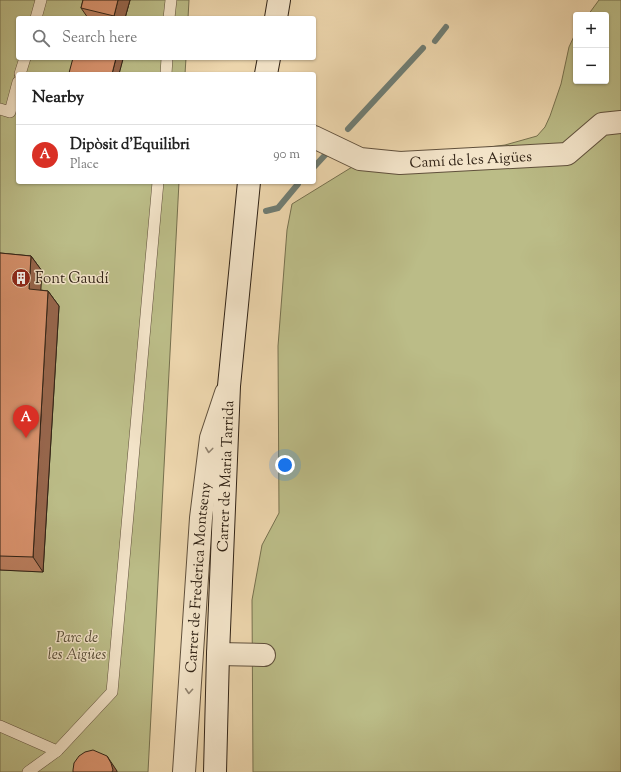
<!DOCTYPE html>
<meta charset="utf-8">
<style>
body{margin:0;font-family:"Sorts Mill Goudy",serif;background:#f6f6f6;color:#222}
.controls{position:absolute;right:12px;top:12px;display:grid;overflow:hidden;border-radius:4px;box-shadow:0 1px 3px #0004}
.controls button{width:36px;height:36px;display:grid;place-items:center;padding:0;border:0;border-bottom:1px solid #e0e0e0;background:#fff;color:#222;font:20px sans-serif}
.you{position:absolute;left:285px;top:465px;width:14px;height:14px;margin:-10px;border:3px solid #fff;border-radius:50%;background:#1a73e8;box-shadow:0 0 0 6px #1a73e833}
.badge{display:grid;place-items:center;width:26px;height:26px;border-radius:50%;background:#d93025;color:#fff;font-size:13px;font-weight:700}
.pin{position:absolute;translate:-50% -33px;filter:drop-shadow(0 1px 2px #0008)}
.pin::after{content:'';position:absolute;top:21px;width:14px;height:12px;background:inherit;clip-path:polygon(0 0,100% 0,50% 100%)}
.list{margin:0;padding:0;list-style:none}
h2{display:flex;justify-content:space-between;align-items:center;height:52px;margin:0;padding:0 16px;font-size:17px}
h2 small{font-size:13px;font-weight:400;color:#767676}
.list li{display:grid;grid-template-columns:26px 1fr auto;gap:12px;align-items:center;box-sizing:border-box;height:60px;padding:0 16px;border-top:1px solid #e0e0e0}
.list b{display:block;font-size:15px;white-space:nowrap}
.list p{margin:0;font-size:13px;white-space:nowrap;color:#767676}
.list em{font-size:13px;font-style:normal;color:#767676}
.icon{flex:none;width:22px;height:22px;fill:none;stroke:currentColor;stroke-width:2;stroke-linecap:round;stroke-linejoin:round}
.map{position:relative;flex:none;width:621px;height:772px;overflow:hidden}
.search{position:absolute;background:#fff;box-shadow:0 1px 3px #0004;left:16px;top:16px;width:300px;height:44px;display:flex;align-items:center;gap:10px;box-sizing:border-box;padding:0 14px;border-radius:4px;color:#767676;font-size:15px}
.panel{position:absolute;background:#fff;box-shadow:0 1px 3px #0004;left:16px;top:72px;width:300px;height:112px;border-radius:4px}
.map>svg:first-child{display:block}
</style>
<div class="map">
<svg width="621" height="772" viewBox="0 0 621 772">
<rect width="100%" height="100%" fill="#ecd5ac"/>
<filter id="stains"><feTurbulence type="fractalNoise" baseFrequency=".005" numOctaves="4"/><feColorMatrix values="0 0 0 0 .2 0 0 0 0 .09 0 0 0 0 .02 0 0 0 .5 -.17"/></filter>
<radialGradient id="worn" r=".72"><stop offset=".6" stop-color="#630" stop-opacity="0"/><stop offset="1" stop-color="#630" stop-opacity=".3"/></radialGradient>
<!-- green -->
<g fill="#bbbc87" stroke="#76704e">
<polygon points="0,0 95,0 90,18 18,18 18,58 80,58 77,74 18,74 18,182 179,182 148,772 0,772 0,570 43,572 0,300"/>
<polygon points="130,0 189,0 188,18 125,18"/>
<polygon points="599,0 621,0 621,772 253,772 252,600 262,545 279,513 278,346 287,230 292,204 357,164 505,145 537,136 545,127 550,116 561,84 569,47 576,32 576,81 606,81 606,15 588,15"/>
<polygon points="120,58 186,58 185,74 119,74 123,59"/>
</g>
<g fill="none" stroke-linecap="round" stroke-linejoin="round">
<!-- stream -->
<g stroke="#6f7c72" stroke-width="6">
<polyline points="435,41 446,27"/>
<polyline points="348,129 423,48"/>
<polyline points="314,167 326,154"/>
<polyline points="266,211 278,208 298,184"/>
</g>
<!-- lane casing -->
<g stroke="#60503c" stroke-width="12">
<g id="lane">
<polyline points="36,18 41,0"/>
<polyline points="169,18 171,0"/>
<polyline points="20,74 25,58"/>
<polyline points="166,74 167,58"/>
<polyline points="0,109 10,112 18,82"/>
<polyline points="0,726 57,751 112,692 158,182"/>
<polyline points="28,772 57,751"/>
</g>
</g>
<!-- street casing -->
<g stroke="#60503c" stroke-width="24">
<g id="street">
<path id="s1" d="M314 137 360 159 400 163 567 154 602 124 621 122"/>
<polyline points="218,654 264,655"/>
<path id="s2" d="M184 772 201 518 211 438 226 393"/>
</g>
</g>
<!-- secondary casing -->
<g stroke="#312316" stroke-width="24">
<g id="secondary">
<polyline points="276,18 279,0"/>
<polyline points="266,74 269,58"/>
<path id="s3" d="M215 772 218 654 229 386 249 182"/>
</g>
</g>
<!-- lane -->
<use href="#lane" stroke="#f3e4c9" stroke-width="11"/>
<!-- street -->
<use href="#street" stroke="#f3e4c9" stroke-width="22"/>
<!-- secondary -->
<use href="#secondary" stroke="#f3e4c9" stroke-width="22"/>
</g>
<!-- wall -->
<g fill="#ba7e5e" stroke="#312316">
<polygon points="83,0 130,0 125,18 88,18 81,8"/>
<polygon points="0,253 31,256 42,271 40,290 48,291 59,306 43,572 0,570"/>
</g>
<!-- shaded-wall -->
<g fill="#97664c" stroke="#312316">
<polygon points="118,0 130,0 125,18 115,18 114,16"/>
<polygon points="116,58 122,58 123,59 119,74 112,74"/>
<polygon points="31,256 42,271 40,304 29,289"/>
<polygon points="48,291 59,306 43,572 33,557"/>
<polygon points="107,756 117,771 117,772 112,772"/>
</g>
<!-- building -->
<g fill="#d8926d" stroke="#312316">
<polygon points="83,0 118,0 114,16 81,8"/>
<polygon points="73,58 116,58 112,74 72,74 69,73"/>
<polygon points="0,253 31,256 29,289 48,291 33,557 0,556"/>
<polygon points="93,750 107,756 111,763 113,770 112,772 73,772 73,770 74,763 79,756 85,752"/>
</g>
<!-- one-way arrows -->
<defs><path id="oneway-chevron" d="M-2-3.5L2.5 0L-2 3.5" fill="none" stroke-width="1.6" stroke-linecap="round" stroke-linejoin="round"/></defs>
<g stroke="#928470">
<use href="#oneway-chevron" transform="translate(209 450) rotate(97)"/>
<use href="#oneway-chevron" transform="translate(189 691) rotate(94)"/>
</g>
<!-- icons -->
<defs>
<g id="building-disc" transform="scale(1)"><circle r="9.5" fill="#8f2418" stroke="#f3e4c9"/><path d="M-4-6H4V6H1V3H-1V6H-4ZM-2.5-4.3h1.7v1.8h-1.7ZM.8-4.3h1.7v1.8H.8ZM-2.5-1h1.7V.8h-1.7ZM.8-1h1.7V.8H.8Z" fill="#fff"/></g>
</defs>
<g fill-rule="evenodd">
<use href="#building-disc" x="21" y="278"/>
</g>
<g text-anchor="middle" stroke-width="3" stroke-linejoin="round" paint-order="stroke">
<!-- street labels -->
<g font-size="15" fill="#312316" stroke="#f3e4c9">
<text dy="5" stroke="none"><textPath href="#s1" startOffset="162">Camí de les Aigües</textPath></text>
<text dy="5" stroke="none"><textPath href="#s3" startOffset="296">Carrer de Maria Tarrida</textPath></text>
<text dy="5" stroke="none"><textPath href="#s2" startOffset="195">Carrer de Frederica Montseny</textPath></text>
</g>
<!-- poi labels -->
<g font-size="15" fill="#312316" stroke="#f3e4c9" text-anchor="start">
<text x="35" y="283">Font Gaudí</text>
</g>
<!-- park labels -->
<g font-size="15" font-style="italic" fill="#544932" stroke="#f3e4c9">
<text x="77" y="642">Parc de<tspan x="77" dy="17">les Aigües</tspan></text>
</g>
</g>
<rect width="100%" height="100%" filter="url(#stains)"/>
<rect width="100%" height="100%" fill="url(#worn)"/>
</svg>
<div class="controls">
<button>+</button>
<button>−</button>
</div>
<div class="you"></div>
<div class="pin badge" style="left:26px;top:438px">A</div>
<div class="search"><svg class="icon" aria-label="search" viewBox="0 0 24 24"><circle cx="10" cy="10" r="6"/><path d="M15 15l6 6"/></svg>Search here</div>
<section class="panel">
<h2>Nearby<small></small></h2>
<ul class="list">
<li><span class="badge">A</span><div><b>Dipòsit d'Equilibri</b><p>Place</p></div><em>90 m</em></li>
</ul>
</section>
</div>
